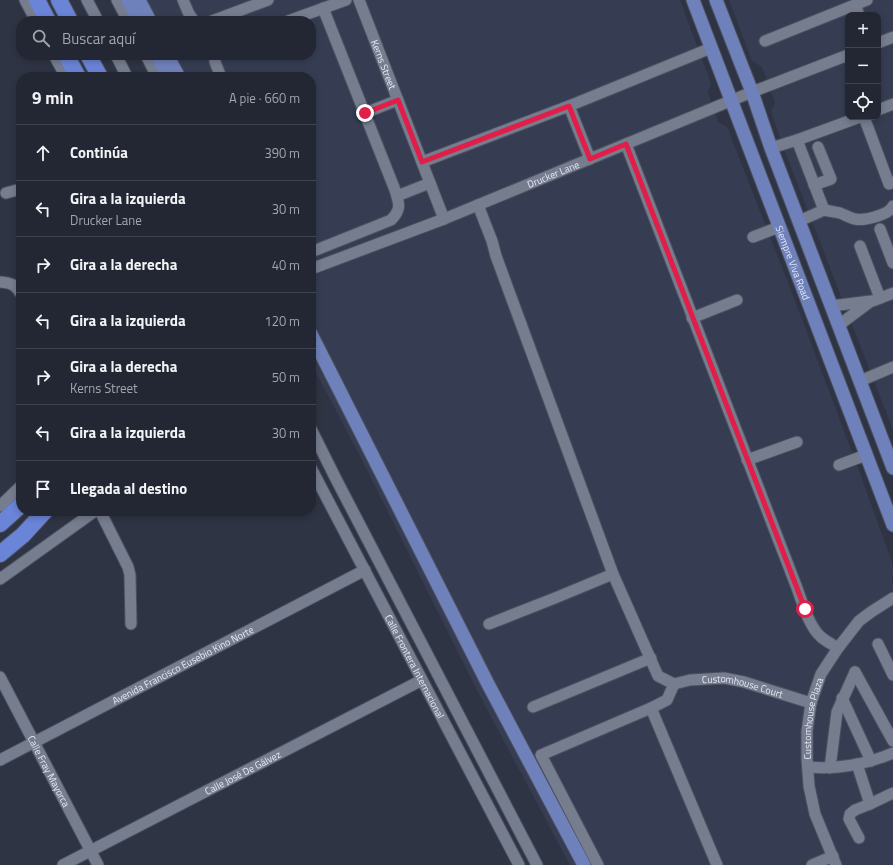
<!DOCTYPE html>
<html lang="es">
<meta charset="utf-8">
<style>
body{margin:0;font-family:"Titillium Web",sans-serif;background:#2b2f3b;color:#f1f3f6}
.controls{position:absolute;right:12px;top:12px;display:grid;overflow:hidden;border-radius:8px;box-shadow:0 2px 6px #0003}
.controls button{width:36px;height:36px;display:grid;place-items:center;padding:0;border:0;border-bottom:1px solid #40444e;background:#232733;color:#f1f3f6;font:20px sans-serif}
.stop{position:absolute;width:12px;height:12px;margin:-9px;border:3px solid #e11d48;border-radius:50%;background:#fff}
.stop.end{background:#e11d48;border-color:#fff;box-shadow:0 1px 4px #0008}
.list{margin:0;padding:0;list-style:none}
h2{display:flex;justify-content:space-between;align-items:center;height:52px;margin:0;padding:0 16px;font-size:17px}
h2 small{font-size:13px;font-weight:400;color:#a3a5ac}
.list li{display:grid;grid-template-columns:26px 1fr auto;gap:12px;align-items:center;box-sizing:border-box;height:56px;padding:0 16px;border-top:1px solid #40444e}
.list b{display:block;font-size:15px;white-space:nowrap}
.list p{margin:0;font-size:13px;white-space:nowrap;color:#a3a5ac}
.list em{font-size:13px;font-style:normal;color:#a3a5ac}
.icon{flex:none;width:22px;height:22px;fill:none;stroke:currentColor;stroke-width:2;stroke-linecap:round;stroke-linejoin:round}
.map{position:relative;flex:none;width:893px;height:865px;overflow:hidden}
.search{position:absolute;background:#232733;box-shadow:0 2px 6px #0003;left:16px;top:16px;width:300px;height:44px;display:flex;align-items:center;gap:10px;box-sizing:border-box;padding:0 14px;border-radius:16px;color:#a3a5ac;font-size:15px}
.panel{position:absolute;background:#232733;box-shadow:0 2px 6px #0003;left:16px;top:72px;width:300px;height:444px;border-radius:16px}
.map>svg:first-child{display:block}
</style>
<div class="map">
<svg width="893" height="865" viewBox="0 0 893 865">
<rect width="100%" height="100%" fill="#2f3444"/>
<!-- built -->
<g fill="#363d52" fill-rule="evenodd">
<polygon points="126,0 680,0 711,83 708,92 718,122 727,127 794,298 858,468 893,565 893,574 892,579 893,583 893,865 570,865 480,696 364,464 311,363 311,77 166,77 155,55 311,55 311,21 137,21"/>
<path d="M729 0H893V430L787 157 771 112 775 103 762 67 752 61ZM848 15H878V117H848Z"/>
</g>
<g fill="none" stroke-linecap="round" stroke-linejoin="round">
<!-- minor casing -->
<g stroke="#4d515e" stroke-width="13">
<g id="minor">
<polyline points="25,0 36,21"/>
<polyline points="87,0 98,21"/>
<polyline points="117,0 128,21"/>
<polyline points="183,0 189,14 194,21"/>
<path id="s1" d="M359 0 444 219"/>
<polyline points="855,5 859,15"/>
<polyline points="212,21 268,0"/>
<polyline points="288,21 346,0"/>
<polyline points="765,41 867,0"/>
<polyline points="878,43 893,37"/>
<polyline points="54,55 66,77"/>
<polyline points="116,55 127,77"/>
<polyline points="146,55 157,77"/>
<polyline points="215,55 215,62 221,77"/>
<polyline points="569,106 711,48"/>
<polyline points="878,110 893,104"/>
<polyline points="365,113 398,100"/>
<polyline points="864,117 889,184 893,182"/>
<polyline points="797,140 860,117"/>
<path d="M626 144 797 588C802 602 809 626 820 636 825 641 832 644 838 648"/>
<polyline points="771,148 797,140 824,210 799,221"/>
<polyline points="422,162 569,106 590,159"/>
<polyline points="814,185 831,179 818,147"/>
<polyline points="6,193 21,189"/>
<polyline points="397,196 430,183"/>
<polyline points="478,205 492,241 496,256 613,574 658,676 674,684"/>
<path d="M824 210C829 211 835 212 840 213 845 215 850 218 855 219 864 221 889 215 893 206"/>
<polyline points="880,229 893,263"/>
<polyline points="753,237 779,227"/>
<polyline points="860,246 880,298"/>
<path d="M311 252 391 220C402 209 399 203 395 190L323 8"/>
<path id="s2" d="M311 269 444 219 752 92 848 55"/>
<path d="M0 282C11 283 15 284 21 294"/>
<polyline points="873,301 893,293"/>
<polyline points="831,306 871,301 839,325"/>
<polyline points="692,318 737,300"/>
<polyline points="860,381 893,367"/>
<polyline points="311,429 337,481 537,865"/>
<polyline points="747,460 797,442"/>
<polyline points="839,465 866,455"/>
<path id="s3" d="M311 468 519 865"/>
<polyline points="0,506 21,486"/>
<polyline points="100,511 128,567 130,575 131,624"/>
<polyline points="0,579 95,511"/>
<polyline points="489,624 555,598 613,574"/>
<polyline points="878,644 893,675"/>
<polyline points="855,672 893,741"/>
<path id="s4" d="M0 677 98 865"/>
<polyline points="674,684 667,700 651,708 717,865"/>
<path id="s5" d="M674 684 690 680 724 678 744 682 811 703"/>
<polyline points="842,698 871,761"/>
<polyline points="533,707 651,658"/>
<path id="s6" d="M0 760 365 570"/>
<polyline points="857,764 870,804 855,810 850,814 849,819 859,838"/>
<path d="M808 767C836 770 867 764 893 753"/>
<polyline points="830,768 837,712 855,672"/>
<polyline points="870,804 893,793"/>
<path id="s7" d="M63 865 422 680"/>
<polyline points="598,865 541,755 651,708"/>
<polyline points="812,865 833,856"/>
<path id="s8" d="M836 865 815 814 809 786 807 759V731L811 703 821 674 838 648 859 621 871 612 893 598"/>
</g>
</g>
<!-- major casing -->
<g stroke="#4d515e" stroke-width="15">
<g id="major">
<polyline points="128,0 139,21"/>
<polyline points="139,0 150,21"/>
<path id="s9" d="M693 0 893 525"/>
<polyline points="716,0 752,92 771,148 893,468"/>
<polyline points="157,55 168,77"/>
<polyline points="167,55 179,77"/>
<polyline points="311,334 488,684 584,865"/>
</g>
</g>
<!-- highway casing -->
<g stroke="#4d515e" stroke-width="18">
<g id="highway">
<polyline points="37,0 48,21"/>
<polyline points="59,0 70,21"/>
<polyline points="66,55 78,77"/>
<polyline points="88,55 100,77"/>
<polyline points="0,524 21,505"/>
<polyline points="0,554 23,535 45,511"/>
</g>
</g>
<!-- minor -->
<use href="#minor" stroke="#767d8f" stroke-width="11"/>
<!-- major -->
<use href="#major" stroke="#6f81bb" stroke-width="13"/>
<!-- highway -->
<use href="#highway" stroke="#6a84d8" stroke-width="16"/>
</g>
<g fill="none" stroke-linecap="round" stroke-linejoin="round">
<!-- route -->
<polyline stroke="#e11d48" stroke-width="5" points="365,113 398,100 422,162 569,106 590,159 626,144 805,609"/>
</g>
<g text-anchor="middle" stroke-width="3.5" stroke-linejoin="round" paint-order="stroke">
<!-- street labels -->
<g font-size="10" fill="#e5e9f3" stroke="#1a1c23">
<text dy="4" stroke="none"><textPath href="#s1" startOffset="69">Kerns Street</textPath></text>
<text dy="4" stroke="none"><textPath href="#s2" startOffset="260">Drucker Lane</textPath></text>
<text dy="4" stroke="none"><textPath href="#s9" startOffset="281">Siempre Viva Road</textPath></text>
<text dy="4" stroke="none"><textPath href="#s6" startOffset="206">Avenida Francisco Eusebio Kino Norte</textPath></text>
<text dy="4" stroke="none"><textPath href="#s3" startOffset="224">Calle Frontera Internacional</textPath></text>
<text dy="4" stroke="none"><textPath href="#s5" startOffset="70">Customhouse Court</textPath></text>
<text dy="4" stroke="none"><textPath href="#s8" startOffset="152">Customhouse Plaza</textPath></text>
<text dy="4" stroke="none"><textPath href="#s4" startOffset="106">Calle Fray Mayorca</textPath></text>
<text dy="4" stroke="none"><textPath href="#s7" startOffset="202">Calle José De Gálvez</textPath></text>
</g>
</g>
</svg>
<div class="controls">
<button>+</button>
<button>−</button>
<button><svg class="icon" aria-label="locate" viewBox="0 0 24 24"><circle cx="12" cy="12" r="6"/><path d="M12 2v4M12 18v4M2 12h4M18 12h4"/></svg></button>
</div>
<div class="stop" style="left:805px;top:609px"></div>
<div class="stop end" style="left:365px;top:113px"></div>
<div class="search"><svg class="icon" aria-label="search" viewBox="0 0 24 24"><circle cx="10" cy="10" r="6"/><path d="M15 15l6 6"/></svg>Buscar aquí</div>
<section class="panel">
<h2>9 min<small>A pie · 660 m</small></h2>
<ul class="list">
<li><svg class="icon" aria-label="ahead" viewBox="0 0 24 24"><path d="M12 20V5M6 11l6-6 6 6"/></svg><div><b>Continúa</b></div><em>390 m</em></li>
<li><svg class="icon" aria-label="left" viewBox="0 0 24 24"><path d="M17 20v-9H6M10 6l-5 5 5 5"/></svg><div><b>Gira a la izquierda</b><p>Drucker Lane</p></div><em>30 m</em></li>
<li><svg class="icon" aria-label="right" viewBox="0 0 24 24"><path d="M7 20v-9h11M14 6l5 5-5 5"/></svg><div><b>Gira a la derecha</b></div><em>40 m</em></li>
<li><svg class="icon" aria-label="left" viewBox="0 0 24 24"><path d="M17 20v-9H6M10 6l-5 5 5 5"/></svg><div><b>Gira a la izquierda</b></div><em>120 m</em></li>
<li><svg class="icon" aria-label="right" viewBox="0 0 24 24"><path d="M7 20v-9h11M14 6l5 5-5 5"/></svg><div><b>Gira a la derecha</b><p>Kerns Street</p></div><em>50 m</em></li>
<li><svg class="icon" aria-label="left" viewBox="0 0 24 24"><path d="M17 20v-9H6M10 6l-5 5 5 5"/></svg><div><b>Gira a la izquierda</b></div><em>30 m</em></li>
<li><svg class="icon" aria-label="arrive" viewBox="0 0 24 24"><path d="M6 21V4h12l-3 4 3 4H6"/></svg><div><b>Llegada al destino</b></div></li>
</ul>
</section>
</div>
